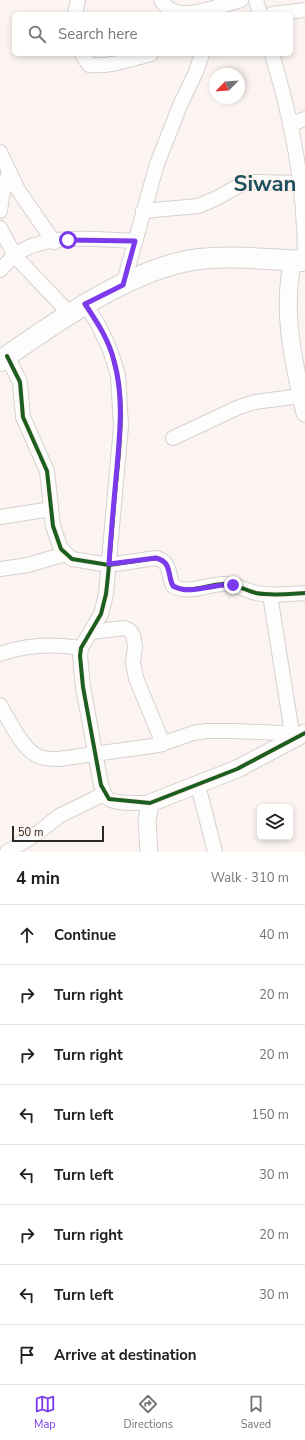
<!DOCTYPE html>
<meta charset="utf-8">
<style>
body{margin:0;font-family:"Nunito Sans",sans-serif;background:#f6f6f6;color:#202124}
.controls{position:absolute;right:12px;bottom:12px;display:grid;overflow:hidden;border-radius:6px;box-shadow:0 2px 6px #0003}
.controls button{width:36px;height:36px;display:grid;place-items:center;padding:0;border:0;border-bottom:1px solid #e0e0e0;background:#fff;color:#202124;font:20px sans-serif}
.compass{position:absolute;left:209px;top:68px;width:36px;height:36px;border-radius:50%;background:#fff;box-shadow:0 2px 6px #0003;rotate:245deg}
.scale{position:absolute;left:12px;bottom:10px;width:92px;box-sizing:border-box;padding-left:4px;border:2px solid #2d2725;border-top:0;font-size:11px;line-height:14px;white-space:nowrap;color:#2d2725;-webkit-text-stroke:3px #fff2ed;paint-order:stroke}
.stop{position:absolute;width:12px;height:12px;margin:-9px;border:3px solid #7c3aed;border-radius:50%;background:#fff}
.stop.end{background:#7c3aed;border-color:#fff;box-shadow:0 1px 4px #0008}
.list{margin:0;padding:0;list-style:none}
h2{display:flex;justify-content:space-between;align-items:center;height:52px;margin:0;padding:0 16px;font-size:17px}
h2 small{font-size:13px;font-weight:400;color:#757577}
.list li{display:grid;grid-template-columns:26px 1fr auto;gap:12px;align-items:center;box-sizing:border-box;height:60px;padding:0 16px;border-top:1px solid #e0e0e0}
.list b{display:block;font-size:15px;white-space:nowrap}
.list em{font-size:13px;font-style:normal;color:#757577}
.icon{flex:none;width:22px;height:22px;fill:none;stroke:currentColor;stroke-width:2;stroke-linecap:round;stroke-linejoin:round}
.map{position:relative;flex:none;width:305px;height:852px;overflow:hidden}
.search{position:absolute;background:#fff;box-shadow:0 2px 6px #0003;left:12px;right:12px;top:12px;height:44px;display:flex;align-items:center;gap:10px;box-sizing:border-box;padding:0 14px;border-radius:6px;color:#757577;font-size:15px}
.sheet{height:532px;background:#fff}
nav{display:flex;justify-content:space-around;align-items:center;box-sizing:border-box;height:56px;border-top:1px solid #e0e0e0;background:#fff;font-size:11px;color:#757577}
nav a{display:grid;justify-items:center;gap:2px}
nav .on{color:#7c3aed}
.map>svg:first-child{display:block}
</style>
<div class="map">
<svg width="305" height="852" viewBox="0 0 305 852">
<rect width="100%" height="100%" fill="#fbf4f1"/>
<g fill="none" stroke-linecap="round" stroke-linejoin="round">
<!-- minor casing -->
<g stroke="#d7d1cf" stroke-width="16">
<g id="minor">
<path d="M161 0C174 21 197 12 217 7"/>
<polyline points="256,0 260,14"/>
<polyline points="75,14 78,0"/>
<polyline points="212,14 217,7 241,0"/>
<polyline points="272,14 305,10"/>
<path d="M82 54 89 65C111 67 131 59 151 54"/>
<path d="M272 54C293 124 305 187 305 261"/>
<polyline points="290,124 305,119"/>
<polyline points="0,152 18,190 54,242"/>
<polyline points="0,211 2,196 9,172"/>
<polyline points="143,211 198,206 215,199 242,184 250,182 301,183"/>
<polyline points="0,228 15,256 70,314"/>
<path d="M0 270C7 263 14 255 23 250 53 233 102 240 135 241"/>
<polyline points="123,285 157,164 181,103 196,72 202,54"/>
<path d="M85 304 98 324 110 350 118 375 121 426 106 594 101 614 81 648 80 656 83 687 101 785C103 790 104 796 109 799 116 804 141 803 150 803"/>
<path d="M7 356 20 382 23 417 47 471 53 526 61 549 72 559 109 565 156 558C172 562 167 574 173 586 190 595 206 584 224 584 235 584 245 590 256 593 272 596 289 594 305 593"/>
<polyline points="173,438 237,408 254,402 301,396"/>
<polyline points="0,517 51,509"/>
<polyline points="0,569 28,565 65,554"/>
<polyline points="270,595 292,733"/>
<polyline points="91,632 124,628 129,630 133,635 135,646 133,663 136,678 163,744"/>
<path d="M0 654C25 645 55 644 81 648"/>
<path d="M0 705C9 720 23 751 40 757 46 759 53 759 59 759L159 745 193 733 206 731H234L305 734"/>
<polyline points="198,785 215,852"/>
<polyline points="7,852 35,835 59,816 104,794"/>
</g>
</g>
<!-- tertiary casing -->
<g stroke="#d7d1cf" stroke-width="19">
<g id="tertiary">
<path d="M293 260C281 312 294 363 305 413"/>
<polyline points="149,852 147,821 150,803 237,769 305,733"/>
</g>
</g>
<!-- secondary casing -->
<g stroke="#d7d1cf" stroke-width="22">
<path id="secondary" d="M0 361C54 323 133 267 199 259 234 255 270 260 305 261"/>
</g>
<!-- minor -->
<use href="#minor" stroke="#fefdfd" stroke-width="14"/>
<!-- tertiary -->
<use href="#tertiary" stroke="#fefdfd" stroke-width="17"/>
<!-- secondary -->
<use href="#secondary" stroke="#fefdfd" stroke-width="20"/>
<!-- cycleway casing -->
<g stroke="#fff2ed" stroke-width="6">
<g id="cycleway">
<path d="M85 304C97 322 109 340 114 361 126 404 119 450 115 494 112 527 110 561 106 594L101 614 81 648 80 656 83 687 101 785 109 799 150 803 237 769 305 733"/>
<path d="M7 356 20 382 23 417 47 471 53 526 61 549 72 559 109 565 156 558C172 562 167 574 173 586 190 595 206 584 224 584 235 584 245 590 256 593 272 596 289 594 305 593"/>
</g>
</g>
<!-- cycleway -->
<use href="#cycleway" stroke="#1b5e20" stroke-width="4"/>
</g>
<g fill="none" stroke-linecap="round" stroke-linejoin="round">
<!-- route -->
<path stroke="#7c3aed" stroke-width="5" d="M68 240 135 241 123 285 85 304C97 322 109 340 114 361 124 396 120 432 117 467 114 500 111 532 109 564L156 558C172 562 167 574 173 586 191 596 213 583 233 585"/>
</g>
<g text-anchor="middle" stroke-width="3" stroke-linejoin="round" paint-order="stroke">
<!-- town labels -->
<g font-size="22" font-weight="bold" fill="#1c505f" stroke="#fff2ed">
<text x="265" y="191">Siwan</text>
</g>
</g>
</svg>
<div class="controls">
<button><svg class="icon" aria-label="layers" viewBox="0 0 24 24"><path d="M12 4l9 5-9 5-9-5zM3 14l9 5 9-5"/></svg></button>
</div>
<svg class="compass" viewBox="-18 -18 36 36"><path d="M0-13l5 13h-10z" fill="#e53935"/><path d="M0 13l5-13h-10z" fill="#757577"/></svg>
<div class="scale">50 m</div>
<div class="stop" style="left:68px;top:240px"></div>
<div class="stop end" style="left:233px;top:585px"></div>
<div class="search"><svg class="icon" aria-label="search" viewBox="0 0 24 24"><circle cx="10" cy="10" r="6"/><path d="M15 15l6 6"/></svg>Search here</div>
</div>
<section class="sheet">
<h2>4 min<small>Walk · 310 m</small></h2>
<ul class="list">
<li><svg class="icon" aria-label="ahead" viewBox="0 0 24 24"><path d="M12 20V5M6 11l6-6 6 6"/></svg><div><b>Continue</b></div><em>40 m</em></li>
<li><svg class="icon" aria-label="right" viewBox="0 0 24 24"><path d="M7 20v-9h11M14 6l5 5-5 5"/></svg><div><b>Turn right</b></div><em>20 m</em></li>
<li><svg class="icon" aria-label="right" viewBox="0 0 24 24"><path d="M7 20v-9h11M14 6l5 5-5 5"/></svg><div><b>Turn right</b></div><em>20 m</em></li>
<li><svg class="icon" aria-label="left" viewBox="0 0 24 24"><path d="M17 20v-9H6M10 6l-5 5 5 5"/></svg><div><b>Turn left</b></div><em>150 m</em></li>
<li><svg class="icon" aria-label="left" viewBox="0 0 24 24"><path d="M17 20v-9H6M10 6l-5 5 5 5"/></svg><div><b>Turn left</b></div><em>30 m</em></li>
<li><svg class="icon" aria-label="right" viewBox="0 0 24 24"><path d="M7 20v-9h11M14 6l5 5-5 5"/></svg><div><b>Turn right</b></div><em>20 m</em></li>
<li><svg class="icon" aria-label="left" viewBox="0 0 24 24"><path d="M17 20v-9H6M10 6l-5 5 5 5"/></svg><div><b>Turn left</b></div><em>30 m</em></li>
<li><svg class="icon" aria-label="arrive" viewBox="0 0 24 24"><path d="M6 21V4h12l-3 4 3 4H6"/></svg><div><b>Arrive at destination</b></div></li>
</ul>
</section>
<nav>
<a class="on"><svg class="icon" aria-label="map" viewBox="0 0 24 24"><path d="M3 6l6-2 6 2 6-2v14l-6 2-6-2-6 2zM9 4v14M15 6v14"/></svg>Map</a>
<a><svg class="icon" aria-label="directions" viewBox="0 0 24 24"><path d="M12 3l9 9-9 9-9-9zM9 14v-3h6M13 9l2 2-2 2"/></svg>Directions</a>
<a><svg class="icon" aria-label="saved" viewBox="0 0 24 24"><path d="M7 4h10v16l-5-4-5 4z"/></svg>Saved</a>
</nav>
